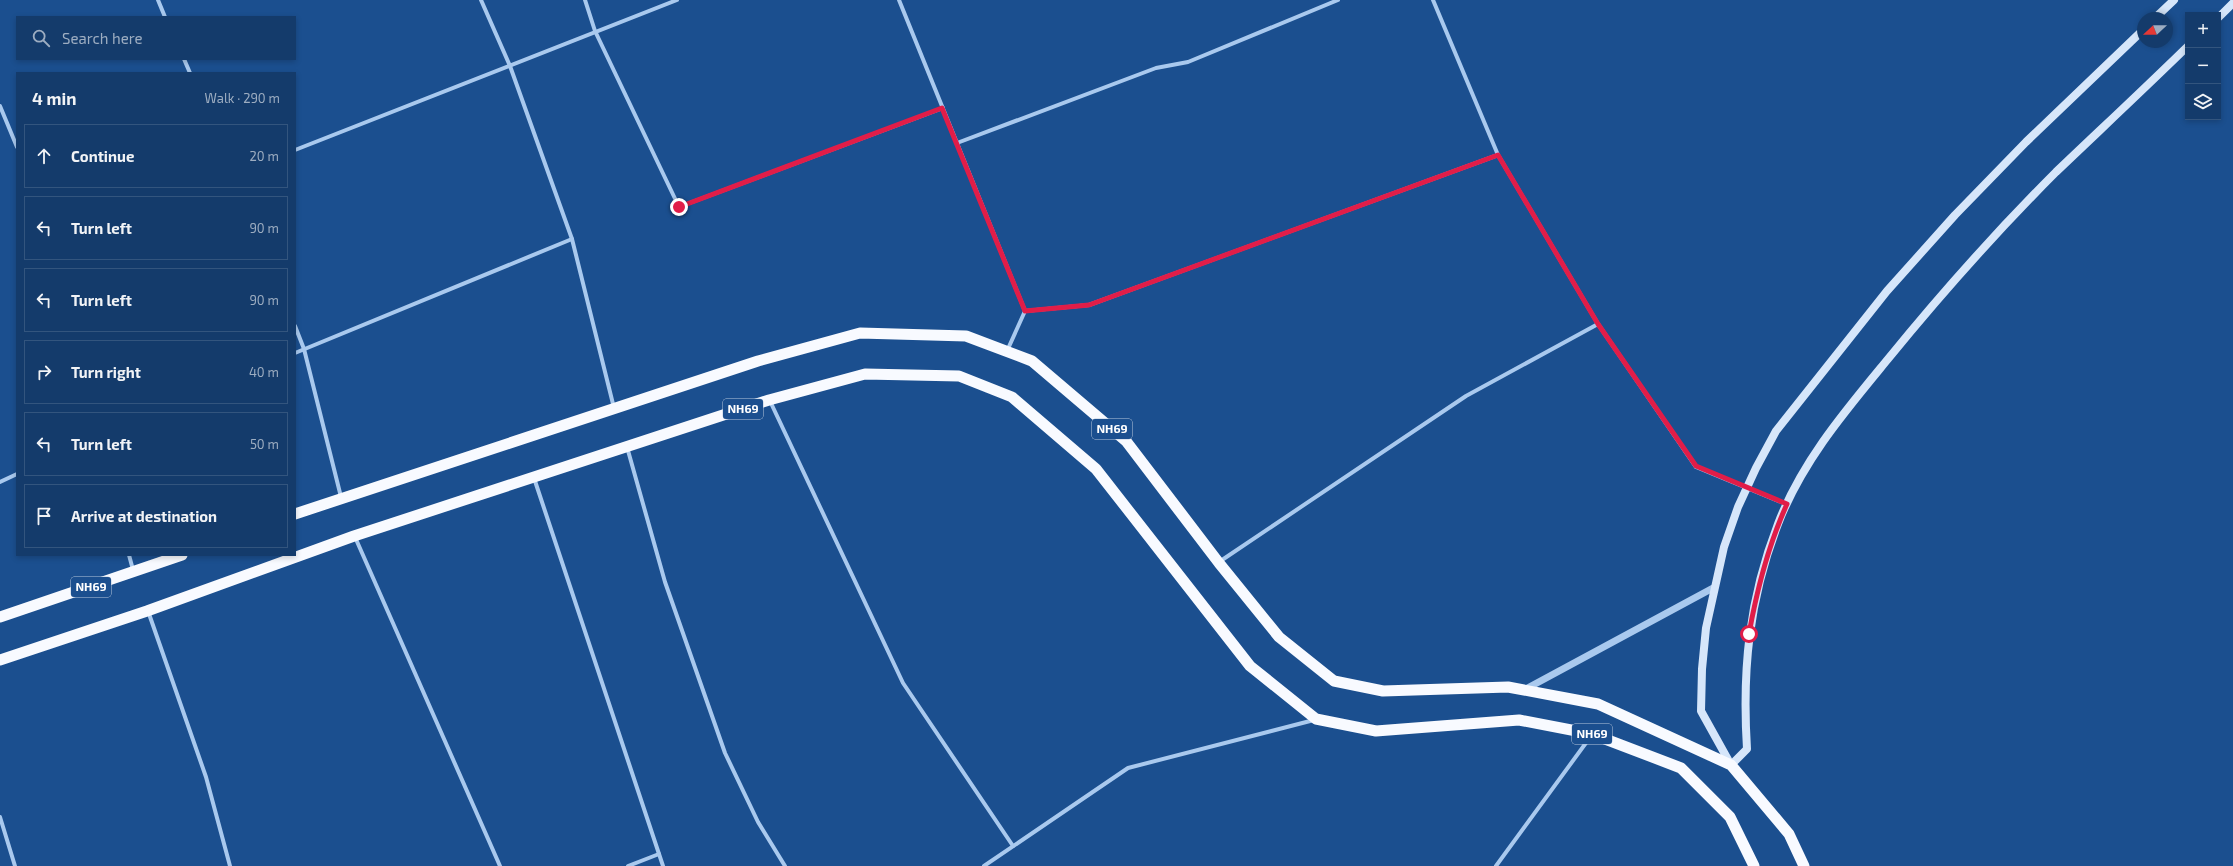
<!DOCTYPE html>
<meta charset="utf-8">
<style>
body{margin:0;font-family:"Exo 2",sans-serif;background:#1d4271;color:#f1f3f6}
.controls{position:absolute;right:12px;top:12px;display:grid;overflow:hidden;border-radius:0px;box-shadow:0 2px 6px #0003}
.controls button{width:36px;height:36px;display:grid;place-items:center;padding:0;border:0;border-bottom:1px solid #33557e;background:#143b6b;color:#f1f3f6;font:20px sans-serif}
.compass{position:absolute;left:2137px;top:12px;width:36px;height:36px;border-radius:50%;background:#143b6b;box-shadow:0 2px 6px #0003;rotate:248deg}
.stop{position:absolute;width:12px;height:12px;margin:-9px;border:3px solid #e11d48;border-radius:50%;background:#fff}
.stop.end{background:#e11d48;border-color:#fff;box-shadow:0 1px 4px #0008}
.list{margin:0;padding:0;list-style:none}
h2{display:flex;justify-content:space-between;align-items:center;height:52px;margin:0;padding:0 16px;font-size:17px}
h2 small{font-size:13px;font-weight:400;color:#9dadc1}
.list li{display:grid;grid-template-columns:26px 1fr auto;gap:12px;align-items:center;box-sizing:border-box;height:64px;margin:0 8px 8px;padding:0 8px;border:1px solid #33557e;border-radius:0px}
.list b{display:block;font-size:15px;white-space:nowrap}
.list em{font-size:13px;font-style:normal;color:#9dadc1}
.icon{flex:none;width:22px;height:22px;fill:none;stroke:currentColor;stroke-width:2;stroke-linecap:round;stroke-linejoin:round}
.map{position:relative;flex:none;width:2233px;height:866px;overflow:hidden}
.search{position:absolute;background:#143b6b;box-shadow:0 2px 6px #0003;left:16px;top:16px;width:280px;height:44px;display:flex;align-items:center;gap:10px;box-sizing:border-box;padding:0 14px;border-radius:0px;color:#9dadc1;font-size:15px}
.panel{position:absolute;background:#143b6b;box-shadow:0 2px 6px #0003;left:16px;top:72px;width:280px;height:484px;border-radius:0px}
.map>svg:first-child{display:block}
</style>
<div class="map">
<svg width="2233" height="866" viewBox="0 0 2233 866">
<rect width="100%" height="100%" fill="#1b4f8f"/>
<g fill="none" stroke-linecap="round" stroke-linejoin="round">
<!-- minor -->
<g stroke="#a9c9ee" stroke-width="4">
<polyline points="158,0 165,17"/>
<polyline points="481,0 510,66 572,239 614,408"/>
<polyline points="585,0 595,31 679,207 943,108"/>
<polyline points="899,0 1025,311 1007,351"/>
<polyline points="1433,0 1498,155 1598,324 1696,467 1786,504"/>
<polyline points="184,59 190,73"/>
<polyline points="0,106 17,147"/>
<polyline points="957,143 1156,68 1188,62 1338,0"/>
<polyline points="295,150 677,0"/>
<polyline points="1025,311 1089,305 1498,155"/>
<polyline points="295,326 304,349 341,497"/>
<polyline points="295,353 572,239"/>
<polyline points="770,401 903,683 1013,846"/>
<polyline points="627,447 665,582 725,753 758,822 785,866"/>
<polyline points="534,478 663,866"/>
<polyline points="0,482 17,474"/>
<polyline points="355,537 500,866"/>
<polyline points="129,555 133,570"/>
<polyline points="1219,562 1466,396 1598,324"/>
<polyline points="148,611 206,777 230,866"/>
<polyline points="0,817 15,866"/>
<polyline points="628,866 659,854"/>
<polyline points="984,866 1128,768 1314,720"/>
<polyline points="1496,866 1591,736"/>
</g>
<!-- tertiary -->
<polyline stroke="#a9c9ee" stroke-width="7" points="1524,690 1713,588"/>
<!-- secondary -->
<g stroke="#d6e6fa" stroke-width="8">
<polyline points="2155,18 2174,0"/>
<polyline points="2218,18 2233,3"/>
<path d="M2143 30 2026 142 1955 215 1887 291 1776 431 1756 468 1738 507 1724 547 1706 628 1702 669 1701 711 1731 765 1747 749C1742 670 1749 599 1778 524 1802 461 1846 410 1888 359 1941 294 1997 231 2056 172 2100 130 2144 89 2188 46"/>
</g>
<!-- trunk -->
<g stroke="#f8faff" stroke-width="11">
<polyline points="295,514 758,361 860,333 966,336 1032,361 1126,441 1219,563 1279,637 1334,681 1383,691 1508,687 1598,704 1731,765 1789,834 1804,866"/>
<polyline points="0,617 182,555"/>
<polyline points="0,660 147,611 354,536 769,400 865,374 959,376 1012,397 1096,469 1250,666 1316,719 1376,731 1519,720 1592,734 1681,768 1730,817 1754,866"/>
</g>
</g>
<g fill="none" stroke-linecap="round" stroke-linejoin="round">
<!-- route -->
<path stroke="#e11d48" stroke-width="5" d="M679 207 942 108 1025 311 1089 305 1498 155 1598 324 1696 466 1787 504C1768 546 1757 589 1749 634"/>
</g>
<g text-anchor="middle" stroke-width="3.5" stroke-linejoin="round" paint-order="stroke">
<!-- shield labels -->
<g fill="#1b4f8f" stroke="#bbcadd" stroke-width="1">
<rect x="723" y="399" width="40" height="20" rx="3"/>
<rect x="1092" y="419" width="40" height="20" rx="3"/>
<rect x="71" y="577" width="40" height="20" rx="3"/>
<rect x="1572" y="724" width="40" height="20" rx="3"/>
</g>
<g font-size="12" font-weight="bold" fill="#fff">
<text x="743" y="413">NH69</text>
<text x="1112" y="433">NH69</text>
<text x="91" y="591">NH69</text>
<text x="1592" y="738">NH69</text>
</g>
</g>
</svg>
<div class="controls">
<button>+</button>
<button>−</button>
<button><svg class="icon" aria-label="layers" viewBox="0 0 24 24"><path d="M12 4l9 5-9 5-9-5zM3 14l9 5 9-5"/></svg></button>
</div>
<svg class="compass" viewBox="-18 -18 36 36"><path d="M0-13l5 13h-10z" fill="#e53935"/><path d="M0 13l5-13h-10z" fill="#9dadc1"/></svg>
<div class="stop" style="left:1749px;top:634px"></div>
<div class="stop end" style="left:679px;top:207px"></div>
<div class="search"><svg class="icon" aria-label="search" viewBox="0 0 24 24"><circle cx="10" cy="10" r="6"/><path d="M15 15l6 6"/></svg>Search here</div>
<section class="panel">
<h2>4 min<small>Walk · 290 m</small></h2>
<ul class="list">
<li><svg class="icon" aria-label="ahead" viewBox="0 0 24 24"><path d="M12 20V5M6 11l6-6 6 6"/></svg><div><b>Continue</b></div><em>20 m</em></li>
<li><svg class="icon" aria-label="left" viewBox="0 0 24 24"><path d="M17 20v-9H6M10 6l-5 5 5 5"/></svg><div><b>Turn left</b></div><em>90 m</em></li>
<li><svg class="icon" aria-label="left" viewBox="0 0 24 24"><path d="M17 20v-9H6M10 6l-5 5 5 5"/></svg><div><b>Turn left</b></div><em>90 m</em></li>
<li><svg class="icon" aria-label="right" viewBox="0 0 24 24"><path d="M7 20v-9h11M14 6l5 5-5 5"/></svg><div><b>Turn right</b></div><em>40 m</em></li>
<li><svg class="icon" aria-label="left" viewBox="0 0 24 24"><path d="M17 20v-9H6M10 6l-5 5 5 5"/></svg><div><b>Turn left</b></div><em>50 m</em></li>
<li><svg class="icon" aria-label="arrive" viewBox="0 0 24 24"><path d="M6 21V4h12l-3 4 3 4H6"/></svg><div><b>Arrive at destination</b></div></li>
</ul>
</section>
</div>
